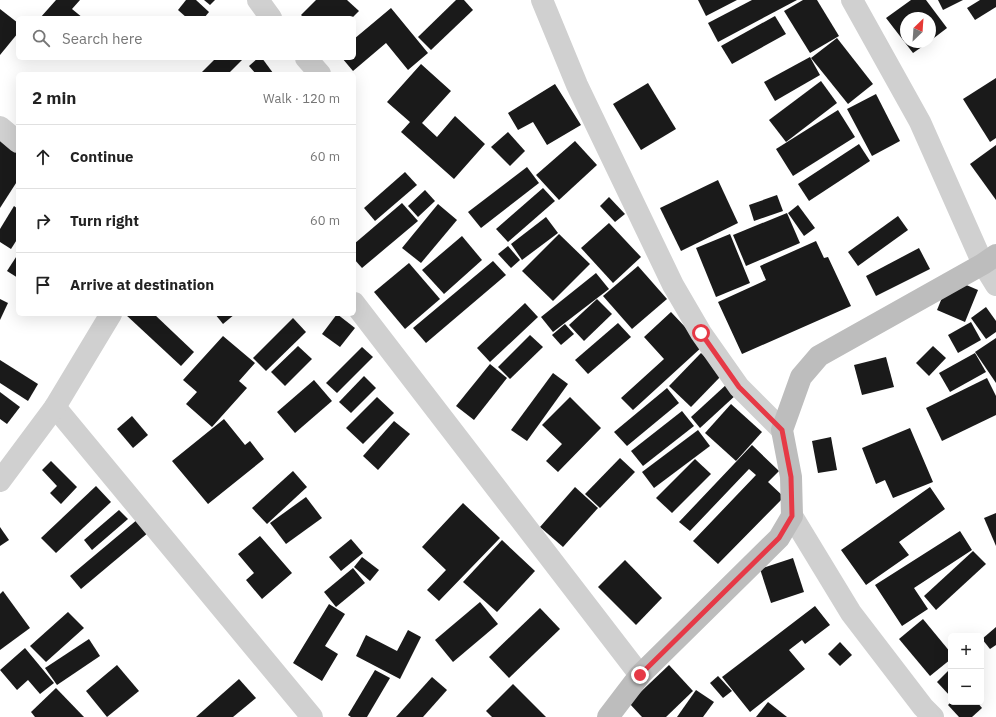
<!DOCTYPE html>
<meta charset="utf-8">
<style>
body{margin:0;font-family:"IBM Plex Sans",sans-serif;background:#f6f6f6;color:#222}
.controls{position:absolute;right:12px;bottom:12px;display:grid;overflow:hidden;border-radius:6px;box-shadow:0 4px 16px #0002}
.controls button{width:36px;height:36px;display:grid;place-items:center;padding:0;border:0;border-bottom:1px solid #e0e0e0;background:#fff;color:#222;font:20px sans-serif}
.compass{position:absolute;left:900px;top:12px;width:36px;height:36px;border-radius:50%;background:#fff;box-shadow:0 4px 16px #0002;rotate:25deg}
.stop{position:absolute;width:12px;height:12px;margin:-9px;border:3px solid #e63946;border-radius:50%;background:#fff}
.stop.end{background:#e63946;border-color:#fff;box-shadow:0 1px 4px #0008}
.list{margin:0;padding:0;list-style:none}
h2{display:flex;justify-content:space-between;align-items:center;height:52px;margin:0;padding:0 16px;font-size:17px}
h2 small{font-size:13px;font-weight:400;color:#767676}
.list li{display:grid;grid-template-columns:26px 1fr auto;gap:12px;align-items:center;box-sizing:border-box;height:64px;padding:0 16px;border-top:1px solid #e0e0e0}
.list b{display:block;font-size:15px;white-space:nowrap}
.list em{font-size:13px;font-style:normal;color:#767676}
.icon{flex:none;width:22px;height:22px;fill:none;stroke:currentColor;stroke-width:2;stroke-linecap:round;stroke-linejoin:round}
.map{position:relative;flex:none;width:996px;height:717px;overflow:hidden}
.search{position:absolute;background:#fff;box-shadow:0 4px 16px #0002;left:16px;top:16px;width:340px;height:44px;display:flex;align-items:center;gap:10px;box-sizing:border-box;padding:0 14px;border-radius:6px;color:#767676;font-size:15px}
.panel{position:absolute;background:#fff;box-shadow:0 4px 16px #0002;left:16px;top:72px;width:340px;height:244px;border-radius:6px}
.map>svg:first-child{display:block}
</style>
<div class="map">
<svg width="996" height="717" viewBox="0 0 996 717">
<rect width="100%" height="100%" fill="#fff"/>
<!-- building -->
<g fill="#1a1a1a">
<polygon points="56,0 80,0 72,9 83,18 40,18"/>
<polygon points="186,0 196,0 209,12 204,18 187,18 178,10"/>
<polygon points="204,0 215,0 210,5"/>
<polygon points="316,0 347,0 359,11 352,18 304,18 301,15"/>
<polygon points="456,0 464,0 473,10 431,50 418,37"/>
<polygon points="698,0 737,0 706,16"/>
<polygon points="752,0 797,0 718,42 708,23"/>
<polygon points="803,0 817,0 839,36 810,53 784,11"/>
<polygon points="911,0 926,0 947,28 930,41 930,18 906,18 906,42 929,42 913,53 886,18"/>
<polygon points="938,0 963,0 943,10"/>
<polygon points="980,0 996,0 996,7 975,20 967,8"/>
<polygon points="391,8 428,53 408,70 386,43 353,71 342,58 354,58 354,39"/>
<polygon points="0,9 18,23 18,33 0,55"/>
<polygon points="775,16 786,34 732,64 721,46"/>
<polygon points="837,38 873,84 848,104 811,58"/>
<polygon points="810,57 820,75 775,101 764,82"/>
<polygon points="216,58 244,58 228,74 200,74"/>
<polygon points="258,58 262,58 273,73 272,74 256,74 249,66"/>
<polygon points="421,64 451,91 422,123 437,137 455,116 485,144 454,179 401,132 410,122 387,102"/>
<polygon points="996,78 996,138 990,142 963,99"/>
<polygon points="821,81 837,103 786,142 769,120"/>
<polygon points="648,83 676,129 641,150 613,104"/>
<polygon points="555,84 581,125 547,145 533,122 518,130 508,113"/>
<polygon points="876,94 900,141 872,156 847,109"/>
<polygon points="838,110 855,137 793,176 776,149"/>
<polygon points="508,132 525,151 510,166 491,147"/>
<polygon points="0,138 18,150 18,180 0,208"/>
<polygon points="575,141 597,165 559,200 536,175"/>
<polygon points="859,144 870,161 809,201 798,184"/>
<polygon points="996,145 996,200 970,164"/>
<polygon points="527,167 539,183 481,228 468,212"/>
<polygon points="405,172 417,185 375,221 364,208"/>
<polygon points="718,180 738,223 681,251 660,208"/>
<polygon points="543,188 555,201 508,242 496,229"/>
<polygon points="425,190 435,201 418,217 408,206"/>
<polygon points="777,195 783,211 754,221 749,205"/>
<polygon points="609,197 625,214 615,222 600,206"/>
<polygon points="402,203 418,221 362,268 354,259 354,244"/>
<polygon points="438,204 457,220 421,263 402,248"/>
<polygon points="798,205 815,228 804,236 788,213"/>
<polygon points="14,206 18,209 18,238 11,249 0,242 0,229"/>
<polygon points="787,213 800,243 746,266 733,235"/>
<polygon points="898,216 908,230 858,266 848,252"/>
<polygon points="546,217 558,233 522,260 511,244"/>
<polygon points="609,223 641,257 613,283 581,248"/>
<polygon points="559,234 590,264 553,301 522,271"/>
<polygon points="730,234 750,283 716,297 696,248"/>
<polygon points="462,236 482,260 444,294 422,270"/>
<polygon points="816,241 824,258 828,257 851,306 742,354 718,302 766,280 760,266"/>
<polygon points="508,246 520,260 511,268 498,254"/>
<polygon points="919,248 930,269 876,296 866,276"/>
<polygon points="18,254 18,278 7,271"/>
<polygon points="493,261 506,275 426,343 413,328"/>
<polygon points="409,263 440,299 405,329 374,292"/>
<polygon points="638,266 667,299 632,329 603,296"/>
<polygon points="596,273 609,289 553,332 541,317"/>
<polygon points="950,278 978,290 965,322 937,310"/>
<polygon points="0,299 8,303 0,320"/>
<polygon points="597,299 612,314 584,341 569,325"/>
<polygon points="525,303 538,317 490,362 477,348"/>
<polygon points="986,307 996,321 996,332 986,339 971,318"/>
<polygon points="671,312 703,346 633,410 621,398 664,359 644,337"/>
<polygon points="125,314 154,314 194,352 181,366"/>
<polygon points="215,314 235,314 223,324"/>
<polygon points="337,314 355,328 340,347 322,334"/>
<polygon points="293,318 306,332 266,371 253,358"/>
<polygon points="971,322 981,340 958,353 948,335"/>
<polygon points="618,323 631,337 588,374 575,360"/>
<polygon points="565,324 574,334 561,345 552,335"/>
<polygon points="530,335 543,347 510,379 498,367"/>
<polygon points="223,336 255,363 239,381 247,388 212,427 186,404 197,392 183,380"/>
<polygon points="996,338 996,383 975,352"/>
<polygon points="298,346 312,359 285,386 271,372"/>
<polygon points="933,346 946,358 929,376 916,363"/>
<polygon points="362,347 373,357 337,393 326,383"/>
<polygon points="701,353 723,374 691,407 669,386"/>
<polygon points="975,353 986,372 950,392 939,373"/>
<polygon points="886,357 894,387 862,395 854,365"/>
<polygon points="0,360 38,384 28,401 0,383"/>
<polygon points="490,364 507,378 474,420 456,406"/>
<polygon points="553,373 568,384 527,441 511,430"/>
<polygon points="364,376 376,388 351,413 339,402"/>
<polygon points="987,378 996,396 996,415 942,441 926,408"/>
<polygon points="314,380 332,401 295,433 277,412"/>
<polygon points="727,384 737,394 700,428 691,417"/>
<polygon points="667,388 679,403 627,446 614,432"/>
<polygon points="0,392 20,407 7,424 0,419"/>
<polygon points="377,397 394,413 363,444 346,428"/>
<polygon points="570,397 601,428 558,472 546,461 562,444 542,425"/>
<polygon points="731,404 762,432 736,461 705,433"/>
<polygon points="682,411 694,426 643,466 631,451"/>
<polygon points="132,416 148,435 133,448 117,429"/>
<polygon points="224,419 245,445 250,441 264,459 208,504 172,461"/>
<polygon points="394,421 410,434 378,470 363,456"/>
<polygon points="910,428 933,482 893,498 885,480 876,484 862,448"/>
<polygon points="698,430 710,446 654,488 642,472"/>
<polygon points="831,437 837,470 818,473 812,441"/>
<polygon points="752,445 779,471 768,482 784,497 718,564 693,541 756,475 749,469 690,531 679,522"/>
<polygon points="620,458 635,472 600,508 585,494"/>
<polygon points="695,459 711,474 672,513 656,498"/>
<polygon points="51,461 77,487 61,504 50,493 57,486 42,470"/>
<polygon points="293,471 307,487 267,524 252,508"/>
<polygon points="96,486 111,502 56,553 41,538"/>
<polygon points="575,487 598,508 563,547 540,527"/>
<polygon points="930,487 945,509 899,542 909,555 866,585 841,550"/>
<polygon points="306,497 322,518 286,544 270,523"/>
<polygon points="463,503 500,538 439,601 427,590 446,570 422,547"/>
<polygon points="119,510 128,519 92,550 84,540"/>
<polygon points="996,513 996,546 984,518"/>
<polygon points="138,519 149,532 81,589 70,576"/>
<polygon points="0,527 9,540 0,546"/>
<polygon points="960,531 972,550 914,588 928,609 902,626 875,585"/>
<polygon points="260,536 292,573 262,599 246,580 254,573 238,554"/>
<polygon points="351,539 363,553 341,571 329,557"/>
<polygon points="502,540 535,571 497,612 463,582"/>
<polygon points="973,551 986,564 936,610 924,596"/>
<polygon points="362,557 379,570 370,581 354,567"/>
<polygon points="793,558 804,592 771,603 760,569"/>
<polygon points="625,560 662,598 636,625 598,587"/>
<polygon points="353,568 365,583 336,607 324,592"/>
<polygon points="3,591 30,628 0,650 0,594"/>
<polygon points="480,602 498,624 453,662 435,640"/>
<polygon points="329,604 345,614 325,646 338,654 322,681 293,663"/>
<polygon points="815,606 830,625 805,644 802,640 789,650 805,669 750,712 722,677"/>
<polygon points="540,608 560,629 509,678 489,657"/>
<polygon points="68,612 84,628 46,662 30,646"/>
<polygon points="923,619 951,653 951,659 930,676 899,639"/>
<polygon points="996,627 996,645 990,649 982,639"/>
<polygon points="408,630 421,637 400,679 356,656 366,635 397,651"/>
<polygon points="89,639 100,656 57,685 45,668"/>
<polygon points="840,642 852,655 840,666 828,654"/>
<polygon points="25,648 54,683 40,694 28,680 17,690 0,670"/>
<polygon points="117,665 139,691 107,717 86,691"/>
<polygon points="669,665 693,691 666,717 642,717 629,703"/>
<polygon points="375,670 390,678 367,717 351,717 348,715"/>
<polygon points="949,670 951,672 951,697 937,682"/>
<polygon points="718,676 732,691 723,698 710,683"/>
<polygon points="432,677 447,690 423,717 396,717"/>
<polygon points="239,679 256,698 233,717 196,717"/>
<polygon points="513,684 546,717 492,717 486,711"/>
<polygon points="56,688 84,717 35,717 31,712"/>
<polygon points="696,690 714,702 703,717 677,717"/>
<polygon points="768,702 787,717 756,717"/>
<polygon points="951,702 977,702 982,708 972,717 959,717 948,705"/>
</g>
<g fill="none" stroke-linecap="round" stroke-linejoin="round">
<!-- street -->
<g stroke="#d0d0d0" stroke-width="22">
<polyline points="258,0 271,18"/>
<polyline points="542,0 577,85 673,285 701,333 739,387 782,430"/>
<polyline points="852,0 920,122 983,264 996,285"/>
<polyline points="306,58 320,74"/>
<polyline points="0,127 18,142"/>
<polyline points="354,303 640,675"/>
<polyline points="55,407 312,717"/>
<polyline points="0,481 55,407 111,314"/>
<polyline points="792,516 851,613 923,707 933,717"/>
</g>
<!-- secondary -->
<polyline stroke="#bdbdbd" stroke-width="22" points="608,717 640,675 779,538 792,516 791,477 782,430 801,377 819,356 983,264 996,255"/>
</g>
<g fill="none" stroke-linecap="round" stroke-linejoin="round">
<!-- route -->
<polyline stroke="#e63946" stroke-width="5" points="640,675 779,538 792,516 791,477 782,430 739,387 701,333"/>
</g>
</svg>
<div class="controls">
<button>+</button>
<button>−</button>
</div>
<svg class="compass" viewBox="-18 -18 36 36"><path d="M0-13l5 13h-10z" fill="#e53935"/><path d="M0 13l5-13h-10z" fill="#767676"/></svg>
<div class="stop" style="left:701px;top:333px"></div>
<div class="stop end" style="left:640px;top:675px"></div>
<div class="search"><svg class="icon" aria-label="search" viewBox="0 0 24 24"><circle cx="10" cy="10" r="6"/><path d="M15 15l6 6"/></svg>Search here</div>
<section class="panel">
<h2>2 min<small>Walk · 120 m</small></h2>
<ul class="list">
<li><svg class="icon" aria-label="ahead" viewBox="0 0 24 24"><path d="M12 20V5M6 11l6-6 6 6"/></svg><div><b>Continue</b></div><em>60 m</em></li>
<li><svg class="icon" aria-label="right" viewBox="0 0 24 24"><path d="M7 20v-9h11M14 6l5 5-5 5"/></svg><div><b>Turn right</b></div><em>60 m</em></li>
<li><svg class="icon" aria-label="arrive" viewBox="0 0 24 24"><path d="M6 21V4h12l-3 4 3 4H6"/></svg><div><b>Arrive at destination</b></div></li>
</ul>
</section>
</div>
